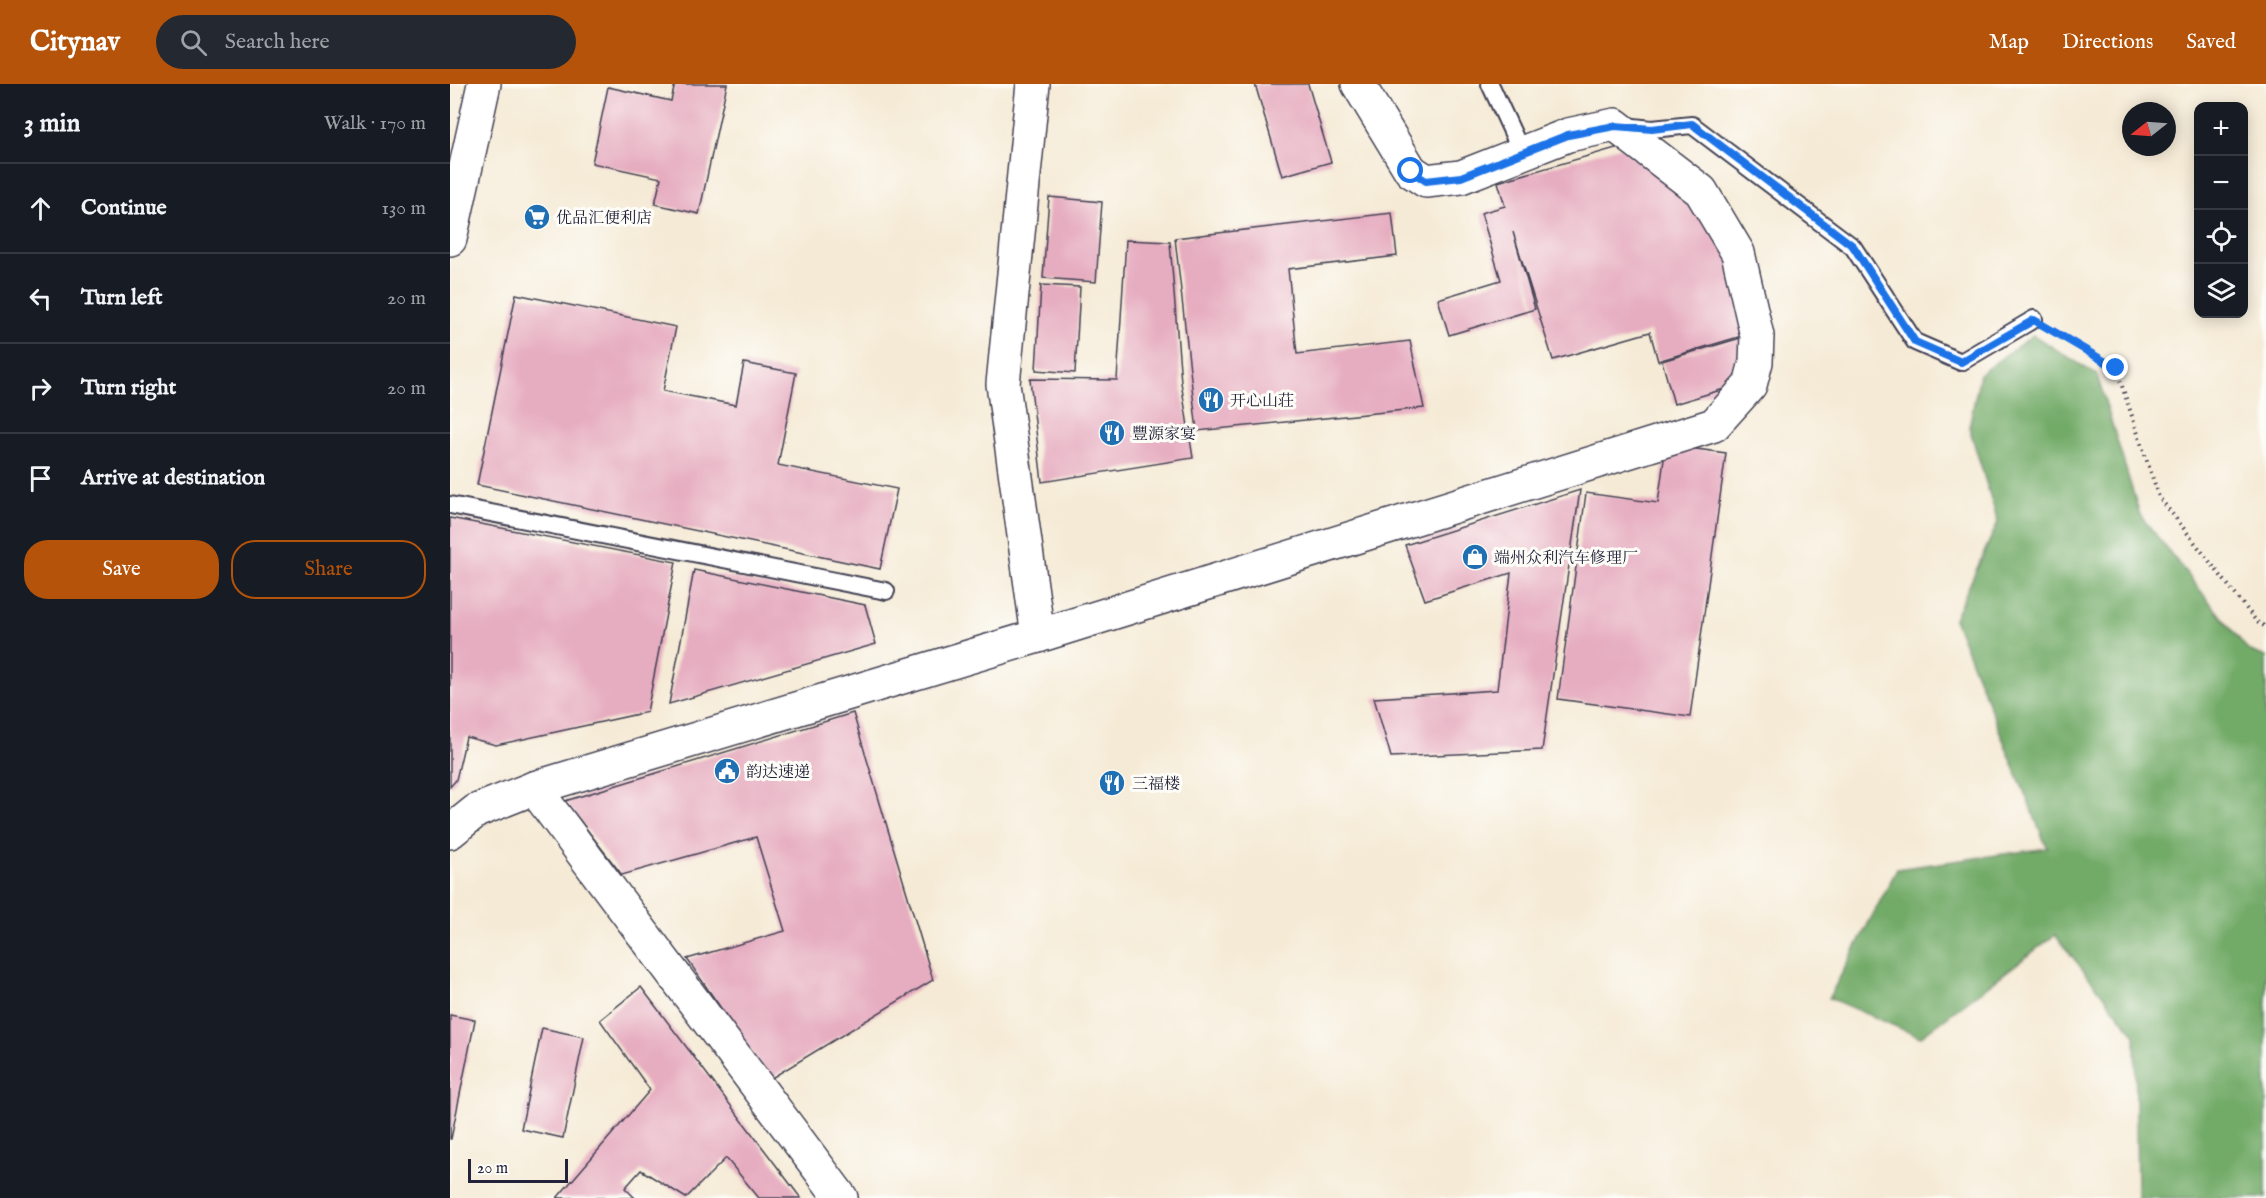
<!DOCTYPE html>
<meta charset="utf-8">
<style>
body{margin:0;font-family:"IM FELL English","Noto Serif SC",serif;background:#242831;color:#f1f3f6}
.controls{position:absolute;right:18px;top:18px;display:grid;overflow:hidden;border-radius:12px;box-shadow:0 3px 15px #0003}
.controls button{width:54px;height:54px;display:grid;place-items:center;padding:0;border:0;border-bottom:2px solid #363941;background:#171b24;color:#f1f3f6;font:30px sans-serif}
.compass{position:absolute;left:1672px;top:18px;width:54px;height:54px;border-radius:50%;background:#171b24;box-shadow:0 3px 15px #0003;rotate:253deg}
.scale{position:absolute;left:18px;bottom:15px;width:100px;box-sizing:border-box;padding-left:6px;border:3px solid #22223b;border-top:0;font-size:16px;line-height:21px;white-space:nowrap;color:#22223b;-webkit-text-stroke:4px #fdfcf7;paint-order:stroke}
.stop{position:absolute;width:18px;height:18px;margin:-14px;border:4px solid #1a73e8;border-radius:50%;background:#fff}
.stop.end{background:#1a73e8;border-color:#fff;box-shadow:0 2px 6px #0008}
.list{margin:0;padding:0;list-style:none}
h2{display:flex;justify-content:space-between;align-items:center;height:78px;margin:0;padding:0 24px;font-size:26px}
h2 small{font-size:20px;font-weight:400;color:#9ea1a6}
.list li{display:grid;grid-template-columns:39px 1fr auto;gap:18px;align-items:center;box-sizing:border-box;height:90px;padding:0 24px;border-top:2px solid #363941}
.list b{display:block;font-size:22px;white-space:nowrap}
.list em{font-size:20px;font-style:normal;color:#9ea1a6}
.actions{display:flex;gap:12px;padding:18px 24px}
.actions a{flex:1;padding:14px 0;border:2px solid #b45309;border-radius:24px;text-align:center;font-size:21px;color:#b45309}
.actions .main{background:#b45309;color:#fff}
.icon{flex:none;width:33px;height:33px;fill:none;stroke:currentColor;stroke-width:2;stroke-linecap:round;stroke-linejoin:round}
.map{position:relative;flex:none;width:1816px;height:1114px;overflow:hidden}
header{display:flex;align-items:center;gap:36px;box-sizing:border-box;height:84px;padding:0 30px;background:#b45309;color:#fff}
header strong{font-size:28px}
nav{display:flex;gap:33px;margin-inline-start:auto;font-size:21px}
.search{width:420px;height:54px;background:#242831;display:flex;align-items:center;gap:15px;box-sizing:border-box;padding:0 21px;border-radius:33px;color:#9ea1a6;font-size:22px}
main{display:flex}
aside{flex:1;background:#171b24}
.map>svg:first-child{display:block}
</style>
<header>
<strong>Citynav</strong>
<div class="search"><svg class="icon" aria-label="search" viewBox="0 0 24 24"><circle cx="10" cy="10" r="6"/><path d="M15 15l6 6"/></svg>Search here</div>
<nav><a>Map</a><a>Directions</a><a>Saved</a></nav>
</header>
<main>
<aside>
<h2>3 min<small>Walk · 170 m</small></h2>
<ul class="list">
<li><svg class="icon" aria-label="ahead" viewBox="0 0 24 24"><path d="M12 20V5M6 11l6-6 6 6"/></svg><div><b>Continue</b></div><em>130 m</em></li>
<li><svg class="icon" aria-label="left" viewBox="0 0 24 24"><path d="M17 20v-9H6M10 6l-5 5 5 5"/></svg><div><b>Turn left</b></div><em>20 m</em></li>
<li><svg class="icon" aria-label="right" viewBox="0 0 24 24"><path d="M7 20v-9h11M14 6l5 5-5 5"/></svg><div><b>Turn right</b></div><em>20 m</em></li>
<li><svg class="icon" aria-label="arrive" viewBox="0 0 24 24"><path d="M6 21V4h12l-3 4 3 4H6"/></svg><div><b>Arrive at destination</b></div></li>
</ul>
<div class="actions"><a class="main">Save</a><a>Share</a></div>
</aside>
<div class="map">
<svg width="1816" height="1114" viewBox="0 0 1816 1114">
<rect width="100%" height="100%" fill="#fdfcf7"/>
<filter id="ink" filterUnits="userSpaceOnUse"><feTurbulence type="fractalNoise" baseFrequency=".0167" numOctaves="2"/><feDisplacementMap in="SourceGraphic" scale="12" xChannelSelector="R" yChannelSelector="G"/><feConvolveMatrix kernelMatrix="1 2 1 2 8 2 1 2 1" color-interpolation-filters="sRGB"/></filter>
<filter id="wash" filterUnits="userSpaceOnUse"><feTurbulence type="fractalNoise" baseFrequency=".008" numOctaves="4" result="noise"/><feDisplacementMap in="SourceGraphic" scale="24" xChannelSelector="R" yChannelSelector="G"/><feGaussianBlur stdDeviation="1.35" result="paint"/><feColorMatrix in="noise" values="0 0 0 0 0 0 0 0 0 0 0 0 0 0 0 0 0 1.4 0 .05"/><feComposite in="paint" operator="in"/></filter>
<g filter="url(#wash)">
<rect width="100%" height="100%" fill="#f5ead5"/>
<!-- forest -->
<polygon fill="#72aa68" stroke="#4a6652" stroke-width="1.5" points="1583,251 1647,291 1690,431 1798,566 1816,573 1816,1114 1687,1114 1685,951 1605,851 1470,953 1379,914 1447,785 1597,764 1504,535 1548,438 1519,343 1530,290"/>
<g id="blocks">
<!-- building -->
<g fill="#e6acc0">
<polygon points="225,0 277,0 249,130 205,120 211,94 142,79 158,3 221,17"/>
<polygon points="805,0 858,0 881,78 832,92"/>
<polygon points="1169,63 1251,120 1281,176 1295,251 1208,277 1200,248 1103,276 1063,148 1085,225 999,251 988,215 1051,196 1031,129 1055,122 1048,98"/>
<polygon points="599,113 652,118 646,198 593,194"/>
<polygon points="942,129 947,172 838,185 847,270 960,257 974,324 747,347 725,154"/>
<polygon points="676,156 720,158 731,298 743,374 592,398 580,295 667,296"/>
<polygon points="591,201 630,203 625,289 586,286"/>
<polygon points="66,210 226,243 213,307 286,321 294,279 346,289 328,381 447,405 430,485 27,401"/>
<polygon points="1294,253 1297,279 1274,305 1224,320 1212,277"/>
<polygon points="1216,361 1276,369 1240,633 1108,615 1136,409 1208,419"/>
<polygon points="1130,406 1092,666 941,673 924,614 1047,606 1061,489 975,516 955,461"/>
<polygon points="0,434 226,478 197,628 46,661 16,653 6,696 0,703"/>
<polygon points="244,486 415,521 426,560 219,620"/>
<polygon points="403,629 483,896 320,995 237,875 335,847 306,753 172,791 115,717"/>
<polygon points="191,903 347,1109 351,1114 309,1114 276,1074 236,1114 191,1086 175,1104 185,1114 107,1114 200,1006 150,936"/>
<polygon points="0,931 25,936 1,1055 0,1055"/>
<polygon points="92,944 134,953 113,1054 71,1045"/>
</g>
</g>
</g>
<g filter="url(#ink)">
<use href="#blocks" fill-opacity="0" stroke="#424052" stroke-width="1.5"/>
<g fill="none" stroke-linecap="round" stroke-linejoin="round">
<!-- service casing -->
<g stroke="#424052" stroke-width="20">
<g id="service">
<polyline points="1040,0 1072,69"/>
<polyline points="1174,42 1202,45 1242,41 1403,163 1465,258 1511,278 1584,235"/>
<polyline points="0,421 436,507"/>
</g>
</g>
<!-- minor casing -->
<g stroke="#424052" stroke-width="36">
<g id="minor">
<polyline points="583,0 553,300 588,552"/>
<polyline points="0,155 34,0"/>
<polyline points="84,704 391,1114"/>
<polyline points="0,748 26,727 84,704 588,552 1264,341 1300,301 1306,278 1307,252 1288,169 1251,107 1165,41 1118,51 1011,93 976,97 961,87 908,0"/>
</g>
</g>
<!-- path -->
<polyline stroke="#424052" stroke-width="4" stroke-dasharray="1.5 4.5" stroke-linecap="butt" points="1605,248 1666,284 1709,413 1807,538 1816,543"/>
<!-- service -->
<use href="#service" stroke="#fff" stroke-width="16"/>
<!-- minor -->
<use href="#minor" stroke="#fff" stroke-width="33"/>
</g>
</g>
<g fill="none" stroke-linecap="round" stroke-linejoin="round" filter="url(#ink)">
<!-- route -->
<polyline stroke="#1a73e8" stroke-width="8" points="961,87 976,97 1011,93 1118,51 1165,42 1202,45 1242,40 1403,162 1465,258 1511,278 1584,236 1666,284"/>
</g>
<!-- icons -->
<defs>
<g id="supermarket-disc" transform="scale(1.35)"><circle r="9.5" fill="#1f6fb2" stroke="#fdfcf7"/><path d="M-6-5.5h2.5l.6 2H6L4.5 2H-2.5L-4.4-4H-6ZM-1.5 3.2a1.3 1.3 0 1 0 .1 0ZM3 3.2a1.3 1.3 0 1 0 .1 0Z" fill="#fff"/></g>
<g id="restaurant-disc" transform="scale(1.35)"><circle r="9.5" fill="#1f6fb2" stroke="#fdfcf7"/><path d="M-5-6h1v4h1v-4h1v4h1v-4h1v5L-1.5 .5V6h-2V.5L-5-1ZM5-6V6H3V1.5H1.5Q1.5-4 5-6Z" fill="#fff"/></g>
<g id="shop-disc" transform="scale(1.35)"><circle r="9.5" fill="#1f6fb2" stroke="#fdfcf7"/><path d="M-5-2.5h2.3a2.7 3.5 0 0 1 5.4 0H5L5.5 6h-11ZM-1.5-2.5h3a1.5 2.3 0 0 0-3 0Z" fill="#fff"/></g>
<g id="civic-disc" transform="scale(1.35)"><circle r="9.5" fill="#1f6fb2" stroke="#fdfcf7"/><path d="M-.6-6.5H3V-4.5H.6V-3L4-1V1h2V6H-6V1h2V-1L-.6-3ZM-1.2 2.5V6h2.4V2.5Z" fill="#fff"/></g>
</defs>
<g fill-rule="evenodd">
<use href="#supermarket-disc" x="87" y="133"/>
<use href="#restaurant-disc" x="761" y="316"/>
<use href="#restaurant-disc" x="662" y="349"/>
<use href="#shop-disc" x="1025" y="473"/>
<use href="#civic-disc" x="277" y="687"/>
<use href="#restaurant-disc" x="662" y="699"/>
</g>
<g text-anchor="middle" stroke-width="6" stroke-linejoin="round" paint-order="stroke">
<!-- poi labels -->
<g font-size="16" fill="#22223b" stroke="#fdfcf7" text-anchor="start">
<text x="106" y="139">优品汇便利店</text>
<text x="780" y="322">开心山荘</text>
<text x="682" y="355">豐源家宴</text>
<text x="1044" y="479">端州众利汽车修理厂</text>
<text x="296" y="693">韵达速递</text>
<text x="682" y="705">三福楼</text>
</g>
</g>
</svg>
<div class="controls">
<button>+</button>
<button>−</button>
<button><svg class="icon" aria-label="locate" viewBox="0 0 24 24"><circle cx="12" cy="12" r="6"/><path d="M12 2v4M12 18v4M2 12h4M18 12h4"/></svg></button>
<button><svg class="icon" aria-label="layers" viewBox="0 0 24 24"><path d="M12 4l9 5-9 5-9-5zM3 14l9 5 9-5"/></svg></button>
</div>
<svg class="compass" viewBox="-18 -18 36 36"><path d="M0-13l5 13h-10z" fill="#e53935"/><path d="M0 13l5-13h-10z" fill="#9ea1a6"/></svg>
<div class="scale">20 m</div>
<div class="stop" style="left:961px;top:87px"></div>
<div class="stop end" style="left:1666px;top:284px"></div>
</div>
</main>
